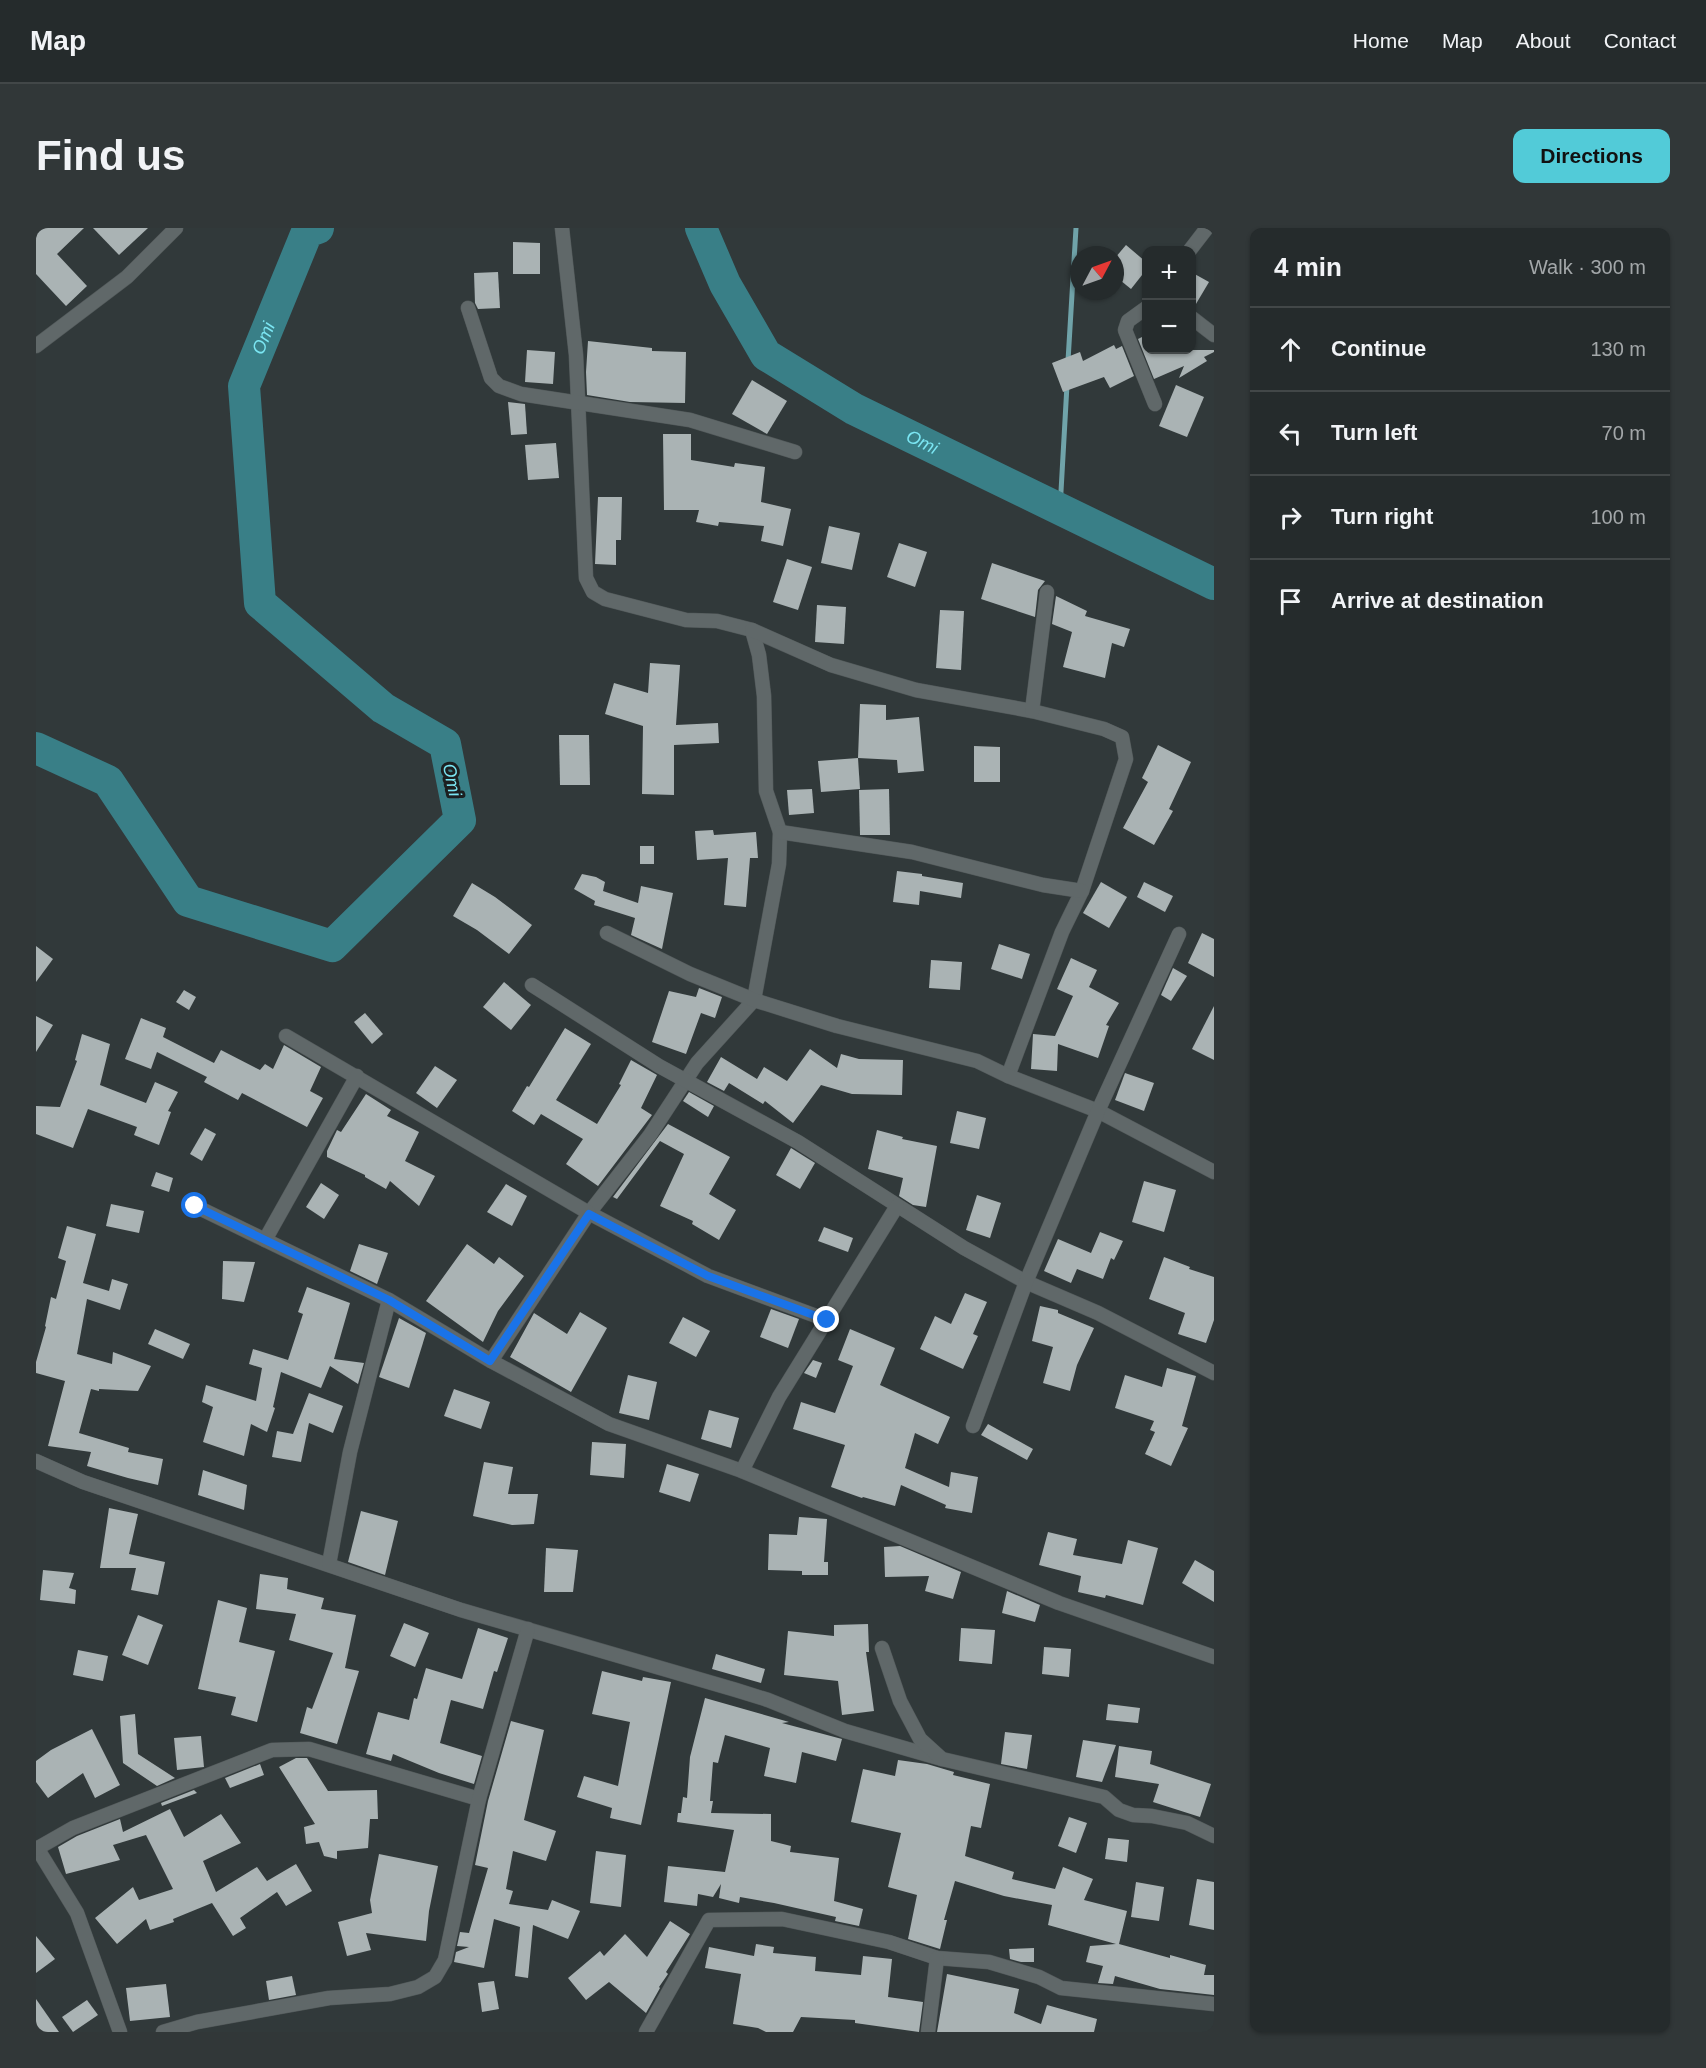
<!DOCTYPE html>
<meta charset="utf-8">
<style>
body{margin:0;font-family:Helvetica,sans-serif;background:#313738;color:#f1f3f6}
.controls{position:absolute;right:18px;top:18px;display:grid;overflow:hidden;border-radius:12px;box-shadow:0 2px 4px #0004}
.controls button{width:54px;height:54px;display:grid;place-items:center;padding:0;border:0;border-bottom:2px solid #424748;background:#252b2c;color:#f1f3f6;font:30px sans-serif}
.compass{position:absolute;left:1034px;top:18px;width:54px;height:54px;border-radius:50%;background:#252b2c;box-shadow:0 2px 4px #0004;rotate:49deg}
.stop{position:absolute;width:18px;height:18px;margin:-14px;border:4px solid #1a73e8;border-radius:50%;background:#fff}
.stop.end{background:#1a73e8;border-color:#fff;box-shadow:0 2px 6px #0008}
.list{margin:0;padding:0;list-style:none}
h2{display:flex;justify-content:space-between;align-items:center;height:78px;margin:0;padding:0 24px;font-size:26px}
h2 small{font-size:20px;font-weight:400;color:#a3a7a9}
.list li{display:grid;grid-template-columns:39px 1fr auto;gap:18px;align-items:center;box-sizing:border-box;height:84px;padding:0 24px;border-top:2px solid #424748}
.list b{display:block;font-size:22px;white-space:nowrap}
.list em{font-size:20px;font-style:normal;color:#a3a7a9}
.icon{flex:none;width:33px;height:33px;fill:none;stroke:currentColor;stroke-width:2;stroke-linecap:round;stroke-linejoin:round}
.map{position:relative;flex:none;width:1178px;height:1804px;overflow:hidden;border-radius:12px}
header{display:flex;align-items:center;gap:36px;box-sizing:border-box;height:84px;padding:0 30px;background:#252b2c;border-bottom:2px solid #424748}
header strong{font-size:28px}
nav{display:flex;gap:33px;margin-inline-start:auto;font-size:21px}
.intro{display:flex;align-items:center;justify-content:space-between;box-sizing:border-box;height:144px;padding:0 36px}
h1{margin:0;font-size:42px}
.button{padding:15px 27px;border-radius:12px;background:#52cbd8;color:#111;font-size:21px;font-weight:700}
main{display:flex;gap:36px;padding:0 36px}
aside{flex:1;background:#252b2c;border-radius:12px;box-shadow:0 2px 4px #0004}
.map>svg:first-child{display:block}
</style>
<header>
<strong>Map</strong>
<nav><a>Home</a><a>Map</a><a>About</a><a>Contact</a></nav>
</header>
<div class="intro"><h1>Find us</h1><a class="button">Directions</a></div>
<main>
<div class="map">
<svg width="1178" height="1804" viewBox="0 0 1178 1804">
<rect width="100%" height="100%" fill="#31393a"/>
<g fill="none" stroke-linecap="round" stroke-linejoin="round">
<!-- stream -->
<g stroke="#70a3a9" stroke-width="5">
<polyline points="267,0 271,4"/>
<polyline points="1032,133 1040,0"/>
<polyline points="1024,281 1031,157"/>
</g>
<!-- river -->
<g stroke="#397f87" stroke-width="32">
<path id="s1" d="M665 0 689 56 730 127 818 181 1178 356"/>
<path id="s2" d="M0 520 72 553 152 673 296 718 424 592 409 516 347 480 224 375 208 158 271 4 282 0"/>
</g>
</g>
<!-- building -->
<g fill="#aab3b4">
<polygon points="0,0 48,0 21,26 51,58 30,78 0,46"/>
<polygon points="57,0 112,0 83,27"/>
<polygon points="477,14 504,15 504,46 477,46"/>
<polygon points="1090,17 1110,34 1110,42 1095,61 1079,48 1079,30"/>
<polygon points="462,44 464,80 442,81 439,75 438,45"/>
<polygon points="1155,44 1173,54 1157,81 1155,81"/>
<polygon points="1110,107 1110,122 1178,122 1178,124 1168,129 1171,133 1143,150 1148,138 1118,151 1102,111"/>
<polygon points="552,113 616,120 616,123 650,124 649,175 594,174 551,167 550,144"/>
<polygon points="1078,117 1080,121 1086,118 1098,148 1074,160 1068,149 1027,164 1016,135 1044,124 1047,133"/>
<polygon points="491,122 519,124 517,156 489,154"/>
<polygon points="716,152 751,173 731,206 696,186"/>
<polygon points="1140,157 1168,169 1151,209 1123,198"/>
<polygon points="472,174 489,176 491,206 475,207"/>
<polygon points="627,206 655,206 655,232 698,239 699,235 729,239 725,274 755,281 747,318 725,313 728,298 683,294 682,298 660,294 663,282 628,282"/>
<polygon points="520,215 523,250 492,252 489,217"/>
<polygon points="562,269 586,269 585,312 580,312 580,337 559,336"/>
<polygon points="793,298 824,305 816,342 785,335"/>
<polygon points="863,315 891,324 879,359 851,349"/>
<polygon points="751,331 776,339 762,382 737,374"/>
<polygon points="956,335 1009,353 1002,362 999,389 945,371"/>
<polygon points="1020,368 1051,383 1049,388 1094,401 1088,419 1076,415 1069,450 1027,439 1036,404 1016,396"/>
<polygon points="781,377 810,379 808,416 779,414"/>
<polygon points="904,382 928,383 925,442 900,440"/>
<polygon points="614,435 644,437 640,497 682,495 683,515 638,517 638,567 606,566 607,498 569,486 578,455 612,465"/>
<polygon points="824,476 850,477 850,492 883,489 888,543 862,545 861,532 822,530"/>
<polygon points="523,507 553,507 554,557 524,557"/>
<polygon points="1122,517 1155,534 1133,581 1137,583 1118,617 1087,600 1112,554 1106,550"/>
<polygon points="938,518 964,519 964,554 938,554"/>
<polygon points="822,530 824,561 785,564 782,533"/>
<polygon points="776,561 778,585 753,587 751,562"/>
<polygon points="853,561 854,607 824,607 823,562"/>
<polygon points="677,602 678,607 720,604 722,630 714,630 710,679 688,677 692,630 661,632 659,603"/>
<rect x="604" y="618" width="14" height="18"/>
<polygon points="861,643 886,646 886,648 927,655 925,670 884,663 883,677 857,674"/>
<polygon points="546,646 560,649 569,654 567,663 602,675 605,658 637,665 626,721 595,707 599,690 558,677 559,673 538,661"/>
<polygon points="1065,654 1091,669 1073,700 1047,685"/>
<polygon points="1108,654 1137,668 1129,684 1101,669"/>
<polygon points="436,655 459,669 496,697 473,726 441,702 417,688"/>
<polygon points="1166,705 1178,711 1178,749 1152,735"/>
<polygon points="963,716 994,726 986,751 955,741"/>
<polygon points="0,718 17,731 0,754"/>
<polygon points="1035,730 1061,742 1053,759 1083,775 1070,797 1073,798 1062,830 1022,816 1021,843 995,841 997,806 1019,808 1037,768 1021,761"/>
<polygon points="895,732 926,734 924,762 893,760"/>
<polygon points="1137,740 1151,748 1135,773 1125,767"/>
<polygon points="468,754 495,777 475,802 447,779"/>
<polygon points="663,760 686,769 679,790 665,785 650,826 616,814 633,763 660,769"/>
<polygon points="148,762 160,769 153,782 140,774"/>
<polygon points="1178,778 1178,832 1156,821"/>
<polygon points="329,785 347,806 336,816 318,794"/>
<polygon points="0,788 17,797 0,824"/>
<polygon points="105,790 130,800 127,809 178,835 185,822 224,842 229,836 237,841 248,817 285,839 274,863 287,870 271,899 206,865 202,872 168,854 171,849 121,824 115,841 89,831"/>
<polygon points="529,800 555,816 520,872 561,896 585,857 583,856 595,832 621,847 605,880 616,887 562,958 530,936 547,911 505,886 498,897 476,883 491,858 493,859"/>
<polygon points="46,806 74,816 64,857 110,875 119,854 142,864 132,883 135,884 123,917 98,907 101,899 52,881 37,920 0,906 0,878 24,879 41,833 39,832"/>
<polygon points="774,821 801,840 805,826 823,831 867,832 866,867 816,866 785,857 757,895 729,873 727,876 693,855 688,863 671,854 685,829 721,851 728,839 751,853"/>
<polygon points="399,838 421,852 401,880 380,865"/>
<polygon points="1089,845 1118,855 1108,883 1079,872"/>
<polygon points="653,864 678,878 672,889 647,873"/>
<polygon points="330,866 355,882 351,888 383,904 369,933 399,948 383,978 354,953 350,961 329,949 329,947 291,929 291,923 301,902 305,904"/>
<polygon points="921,883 950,890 943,921 914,915"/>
<polygon points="632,896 694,929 673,966 700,982 683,1012 656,996 657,993 624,978 648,926 624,913 581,971 577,969"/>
<polygon points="169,900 180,906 166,933 154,926"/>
<polygon points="841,902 867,909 866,911 901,918 890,979 877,977 863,968 867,950 832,941"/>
<polygon points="755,920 779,935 764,961 740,947"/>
<polygon points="120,944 137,950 133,964 115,958"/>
<polygon points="1108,953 1140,962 1128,1004 1096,994"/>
<polygon points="285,955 303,967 288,991 270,979"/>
<polygon points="470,956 491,968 476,998 451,984"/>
<polygon points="941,967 965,975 954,1010 930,1002"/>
<polygon points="75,976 108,983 103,1005 70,998"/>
<polygon points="31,998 60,1006 47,1055 73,1063 76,1051 92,1056 84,1082 51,1071 41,1126 76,1136 77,1124 115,1138 102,1163 63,1161 63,1163 55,1161 43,1205 93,1220 92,1224 127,1231 122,1257 92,1250 51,1238 55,1224 12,1218 29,1153 0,1145 0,1134 10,1099 9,1098 15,1069 20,1071 30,1033 22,1030"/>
<polygon points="788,999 817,1010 812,1024 782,1013"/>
<polygon points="1064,1004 1087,1013 1078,1032 1075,1030 1067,1051 1041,1041 1035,1055 1008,1043 1022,1011 1055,1025"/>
<polygon points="323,1016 352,1025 341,1056 314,1043"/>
<polygon points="431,1016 458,1036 463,1029 488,1048 462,1083 447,1114 390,1073"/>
<polygon points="1128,1029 1154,1039 1153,1041 1178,1049 1178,1092 1170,1115 1142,1106 1149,1085 1113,1071"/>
<polygon points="187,1033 219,1034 208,1074 186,1071"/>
<polygon points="271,1059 314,1075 298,1131 328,1135 322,1156 294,1138 285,1160 245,1144 237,1179 239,1180 231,1204 215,1196 208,1228 167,1214 177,1179 166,1174 170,1157 220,1173 226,1140 213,1136 217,1121 252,1132 267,1086 262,1084"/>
<polygon points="929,1065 951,1074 937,1106 942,1108 927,1141 884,1121 899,1088 915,1096"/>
<polygon points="1004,1078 1022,1082 1022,1085 1058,1100 1041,1137 1034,1163 1007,1155 1017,1119 996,1113"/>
<polygon points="735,1081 763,1091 752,1120 724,1109"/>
<polygon points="544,1084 571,1100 535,1164 474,1129 498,1085 531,1106"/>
<polygon points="647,1089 674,1103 660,1129 633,1115"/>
<polygon points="363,1090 390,1105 373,1160 343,1149"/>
<polygon points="119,1101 154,1116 147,1131 112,1116"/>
<polygon points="814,1101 859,1120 844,1157 914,1189 902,1216 879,1205 869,1240 913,1259 915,1244 942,1249 936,1285 909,1280 910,1277 865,1257 859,1278 827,1269 826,1270 795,1259 809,1217 757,1201 765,1174 799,1185 817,1138 802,1132"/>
<polygon points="777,1132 786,1135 780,1150 768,1145"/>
<polygon points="1131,1140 1160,1148 1146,1198 1152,1200 1135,1238 1109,1226 1119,1204 1114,1202 1118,1193 1079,1180 1089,1147 1126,1159"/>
<polygon points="592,1147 621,1154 613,1192 583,1185"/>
<polygon points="418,1161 454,1174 445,1201 408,1188"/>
<polygon points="273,1165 307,1178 297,1205 273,1195 265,1234 236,1229 241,1203 257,1206"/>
<polygon points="673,1182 703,1190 695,1220 665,1211"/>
<polygon points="952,1196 997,1221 991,1232 945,1207"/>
<polygon points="556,1214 590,1216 588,1250 554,1247"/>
<polygon points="448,1234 477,1239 472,1266 502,1266 498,1296 476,1297 437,1288"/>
<polygon points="631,1236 663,1246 654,1274 623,1264"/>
<polygon points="167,1242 211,1257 208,1282 162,1267"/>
<polygon points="73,1280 102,1286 93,1326 129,1334 122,1367 95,1362 100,1340 64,1340"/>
<polygon points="325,1283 362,1293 349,1347 312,1334"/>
<polygon points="763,1289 791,1291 788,1334 792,1334 792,1347 766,1347 766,1343 732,1342 733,1306 761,1307"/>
<polygon points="1012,1304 1041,1311 1037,1327 1086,1336 1092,1312 1122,1320 1107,1377 1070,1367 1069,1370 1042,1364 1045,1348 1003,1337"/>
<polygon points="864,1318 925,1344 917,1371 889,1363 893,1348 849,1349 848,1319"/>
<polygon points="510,1320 542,1322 537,1364 508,1364"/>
<polygon points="1159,1332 1178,1343 1178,1374 1146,1355"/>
<polygon points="7,1342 38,1345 33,1360 40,1362 39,1376 4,1372"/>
<polygon points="224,1346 252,1350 251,1361 288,1370 285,1381 320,1387 309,1440 323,1443 301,1516 264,1505 271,1479 276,1481 297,1425 253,1412 260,1386 220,1381"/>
<polygon points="971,1363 1004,1377 999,1394 966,1385"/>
<polygon points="182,1372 211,1380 203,1414 239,1423 221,1494 195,1487 200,1469 162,1461"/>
<polygon points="102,1387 127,1397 112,1437 86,1427"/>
<polygon points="368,1395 393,1405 379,1439 354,1428"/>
<polygon points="832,1396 833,1424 830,1424 838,1483 806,1487 802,1453 748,1447 752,1403 798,1408 798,1397"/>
<polygon points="442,1400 472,1410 461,1444 458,1443 447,1481 415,1472 404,1515 446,1528 438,1556 403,1545 357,1526 355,1533 330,1526 342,1484 373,1492 378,1470 381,1471 390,1440 426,1451"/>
<polygon points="925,1400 959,1402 956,1436 923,1433"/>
<polygon points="1008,1419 1035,1421 1033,1449 1006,1446"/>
<polygon points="42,1422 72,1428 67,1453 37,1447"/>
<polygon points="680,1426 729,1441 725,1455 676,1441"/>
<polygon points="566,1443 606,1453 607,1449 635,1454 605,1597 574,1590 576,1580 541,1569 548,1548 582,1558 594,1494 556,1486"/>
<polygon points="669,1470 753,1494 746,1495 806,1511 800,1533 766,1524 760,1555 728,1548 734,1520 689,1507 682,1535 677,1534 674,1573 677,1573 675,1585 735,1586 735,1613 755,1618 754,1624 803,1630 798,1673 827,1681 823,1698 799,1693 800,1689 738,1675 704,1669 703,1675 683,1670 685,1656 677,1669 662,1666 661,1678 628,1674 632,1638 689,1644 698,1602 641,1594 642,1585 645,1585 647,1569 651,1570 654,1529"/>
<polygon points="1072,1476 1104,1480 1102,1495 1070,1492"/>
<polygon points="99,1486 102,1526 139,1550 121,1558 87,1535 84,1488"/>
<polygon points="475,1493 508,1502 488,1592 520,1603 510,1633 477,1623 470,1661 477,1663 473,1676 512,1682 516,1672 544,1683 532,1711 497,1697 492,1750 479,1748 484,1699 458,1691 448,1740 418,1734 420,1724 433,1719 421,1718 424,1704 433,1705 452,1640 439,1637 452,1573"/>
<polygon points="56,1501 84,1557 59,1570 47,1545 12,1570 0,1554 0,1533 15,1522"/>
<polygon points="969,1504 996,1507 991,1541 965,1536"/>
<polygon points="165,1508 168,1539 141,1542 138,1510"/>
<polygon points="1047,1512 1080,1517 1066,1554 1040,1549"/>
<polygon points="1083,1518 1116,1523 1114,1536 1175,1556 1164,1589 1117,1574 1123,1556 1079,1549"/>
<polygon points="260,1530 271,1530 292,1563 341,1562 342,1591 334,1591 332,1620 301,1623 301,1631 288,1628 283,1614 270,1616 268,1599 279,1596 243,1539"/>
<polygon points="862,1532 891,1536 918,1544 917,1547 954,1556 945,1600 935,1598 929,1628 978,1644 976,1651 1019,1661 1027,1639 1057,1651 1048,1672 1091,1683 1083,1716 1134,1730 1134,1727 1170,1737 1168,1747 1178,1747 1178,1767 1124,1761 1079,1748 1077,1756 1062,1755 1067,1738 1050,1734 1054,1718 1080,1716 1012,1697 1016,1677 968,1668 919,1653 908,1692 911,1692 904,1721 872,1711 881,1667 852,1659 865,1605 815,1594 827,1541 859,1548"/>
<polygon points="224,1536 228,1547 194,1560 189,1550"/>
<polygon points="158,1562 161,1565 126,1578 125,1575"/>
<polygon points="134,1581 148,1609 185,1586 205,1615 167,1633 180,1664 221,1639 231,1653 260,1636 276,1663 250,1678 241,1664 204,1690 210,1700 197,1708 176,1675 137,1691 138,1694 114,1702 110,1691 81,1716 59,1690 97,1659 103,1672 137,1661 110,1607 77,1617 84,1632 30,1646 22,1619 41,1608 84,1591 87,1604"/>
<polygon points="1033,1589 1051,1595 1040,1625 1022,1618"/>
<polygon points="1072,1610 1093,1612 1091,1634 1069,1631"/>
<polygon points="560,1623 590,1627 585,1679 554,1675"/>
<polygon points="343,1626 402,1638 393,1683 390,1713 330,1705 335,1722 311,1728 302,1694 336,1685 334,1672"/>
<polygon points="1161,1651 1178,1654 1178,1702 1153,1697"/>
<polygon points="1100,1654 1128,1659 1123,1693 1095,1689"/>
<polygon points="634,1693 654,1706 630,1744 632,1746 623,1759 624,1760 610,1785 573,1754 550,1772 532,1750 564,1723 568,1728 589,1706 611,1729"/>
<polygon points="0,1708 19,1731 0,1745"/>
<polygon points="720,1716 738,1719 737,1725 780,1729 779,1743 825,1747 827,1728 856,1731 852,1769 887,1774 883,1804 819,1795 819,1792 765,1789 757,1804 730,1804 722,1800 697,1796 705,1746 669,1740 673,1719 718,1728"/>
<polygon points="998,1720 998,1734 985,1734 974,1731 973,1721"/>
<polygon points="911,1746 983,1761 978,1785 1005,1796 1011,1777 1061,1791 1058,1804 901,1804"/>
<polygon points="256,1748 260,1767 233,1772 230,1753"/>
<polygon points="458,1753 463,1781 446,1784 442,1755"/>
<polygon points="130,1756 134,1789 94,1793 90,1760"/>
<polygon points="0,1771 23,1804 0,1804"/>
<polygon points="51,1772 62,1787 37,1804 26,1789"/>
</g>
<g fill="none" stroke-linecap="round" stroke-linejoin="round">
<!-- street casing -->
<g stroke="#515859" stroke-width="15">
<g id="street">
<polyline points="526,0 540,127 550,350 557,364 569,371 650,392 681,393 716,402 723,427 728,468 730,563 744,604 743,636 718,772 661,835 614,907 553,985 672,1048 791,1092"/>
<polyline points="1154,22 1171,0"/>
<polyline points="432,80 455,150 463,158 485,166 654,192 759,224"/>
<polyline points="1110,80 1092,93 1089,102 1119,176"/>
<polyline points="1156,90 1178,107"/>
<polyline points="0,118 91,49 140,0"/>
<polyline points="716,402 795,437 880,462 996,483 1068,501 1086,509 1090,531 1046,663 1026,704 972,848"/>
<polyline points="996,483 1011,364"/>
<polyline points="744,604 876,624 1007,657 1046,663"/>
<polyline points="571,705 654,746 718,772 801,798 941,833 972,848 1062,883 1178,944"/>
<polyline points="496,757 623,838 762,914 928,1020 990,1054 1062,1085 1178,1145"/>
<polyline points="250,808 553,985 455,1133"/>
<polyline points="159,978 353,1072 455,1133 573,1196 706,1243 1023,1375 1178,1429"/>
<polyline points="229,1012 321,848"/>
<polyline points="937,1198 990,1054 1062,883 1143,706"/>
<polyline points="0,1233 47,1254 425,1382 700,1462 732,1472 809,1503 906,1531"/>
<polyline points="706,1243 743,1169 861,978"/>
<polyline points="293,1336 314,1224 353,1072"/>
<polyline points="846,1420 864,1473 884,1511 906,1531 1068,1569 1083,1582 1097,1587 1116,1588 1151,1595 1178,1608"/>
<polyline points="1,1620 41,1685 84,1804"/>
<polyline points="0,1621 37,1600 236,1522 273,1521 443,1571"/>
<polyline points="127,1804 161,1794 293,1770 354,1766 382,1759 399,1749 409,1732 443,1571 492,1401"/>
<polyline points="610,1804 673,1692 746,1691 853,1714 901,1730 953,1734 1003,1749 1025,1760 1178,1776"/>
<polyline points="892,1804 901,1730"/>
</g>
</g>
<!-- street -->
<use href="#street" stroke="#606869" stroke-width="14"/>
</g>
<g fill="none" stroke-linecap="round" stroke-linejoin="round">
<!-- route -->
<polyline stroke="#1a73e8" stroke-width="8" points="159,978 353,1072 454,1133 553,986 672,1048 791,1092"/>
</g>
<g text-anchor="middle" stroke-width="6" stroke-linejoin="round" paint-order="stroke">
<!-- water labels -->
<g font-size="18" font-style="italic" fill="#7be6f3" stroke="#1c1f20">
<text dy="6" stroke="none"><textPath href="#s2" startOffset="1134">Omi</textPath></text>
<text dy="6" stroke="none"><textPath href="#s1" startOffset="322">Omi</textPath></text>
<text transform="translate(416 552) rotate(78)" y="6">Omi</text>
</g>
</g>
</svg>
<div class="controls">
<button>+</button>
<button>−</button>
</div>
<svg class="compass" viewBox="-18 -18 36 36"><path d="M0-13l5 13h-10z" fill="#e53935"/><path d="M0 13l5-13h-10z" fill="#a3a7a9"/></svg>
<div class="stop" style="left:159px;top:978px"></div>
<div class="stop end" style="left:791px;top:1092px"></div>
</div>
<aside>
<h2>4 min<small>Walk · 300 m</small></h2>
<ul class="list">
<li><svg class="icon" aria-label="ahead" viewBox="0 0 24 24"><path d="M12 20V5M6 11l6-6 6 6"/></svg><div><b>Continue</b></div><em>130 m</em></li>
<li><svg class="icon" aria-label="left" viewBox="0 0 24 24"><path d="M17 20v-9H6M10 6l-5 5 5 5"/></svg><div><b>Turn left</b></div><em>70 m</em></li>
<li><svg class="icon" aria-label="right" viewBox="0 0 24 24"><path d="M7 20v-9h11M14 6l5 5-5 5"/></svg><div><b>Turn right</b></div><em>100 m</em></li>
<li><svg class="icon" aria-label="arrive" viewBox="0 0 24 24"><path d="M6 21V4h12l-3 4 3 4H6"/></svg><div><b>Arrive at destination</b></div></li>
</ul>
</aside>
</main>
